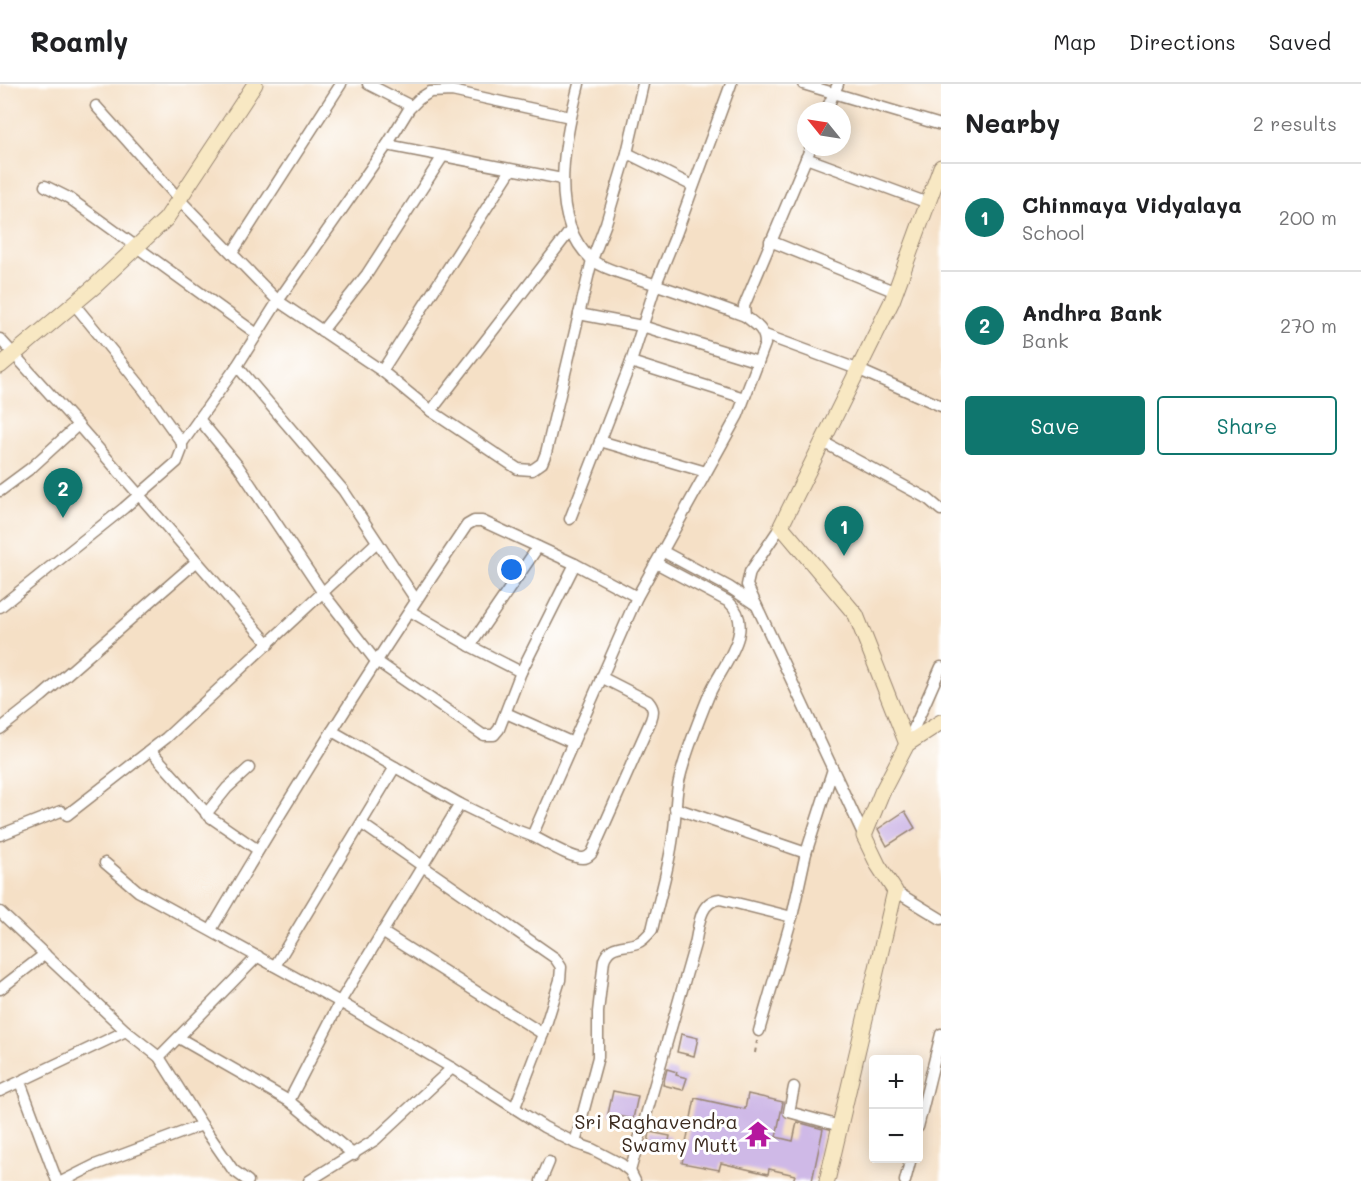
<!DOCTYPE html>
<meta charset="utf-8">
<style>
body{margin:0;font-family:Mali,sans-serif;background:#f6f6f6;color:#202124}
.controls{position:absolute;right:18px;bottom:18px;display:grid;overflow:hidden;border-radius:6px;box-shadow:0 3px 15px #0003}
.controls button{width:54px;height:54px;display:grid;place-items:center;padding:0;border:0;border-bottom:2px solid #e0e0e0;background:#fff;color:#202124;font:30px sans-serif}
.compass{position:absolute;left:797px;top:18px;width:54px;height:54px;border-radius:50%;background:#fff;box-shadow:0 3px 15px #0003;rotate:300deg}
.you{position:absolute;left:512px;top:486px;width:21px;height:21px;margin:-15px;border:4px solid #fff;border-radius:50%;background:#1a73e8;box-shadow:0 0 0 9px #1a73e833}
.badge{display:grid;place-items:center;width:39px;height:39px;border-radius:50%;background:#0f766e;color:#fff;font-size:20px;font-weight:700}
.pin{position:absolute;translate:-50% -50px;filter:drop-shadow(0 2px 3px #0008)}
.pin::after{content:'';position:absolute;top:32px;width:21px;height:18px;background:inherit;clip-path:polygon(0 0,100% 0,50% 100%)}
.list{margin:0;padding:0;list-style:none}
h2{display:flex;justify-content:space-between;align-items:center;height:78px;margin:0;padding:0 24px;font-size:26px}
h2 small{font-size:20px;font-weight:400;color:#757577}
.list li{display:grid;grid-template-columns:39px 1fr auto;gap:18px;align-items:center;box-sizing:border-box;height:108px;padding:0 24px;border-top:2px solid #e0e0e0}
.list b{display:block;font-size:22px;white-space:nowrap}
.list p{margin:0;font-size:20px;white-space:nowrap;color:#757577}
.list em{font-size:20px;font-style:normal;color:#757577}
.actions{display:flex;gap:12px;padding:18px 24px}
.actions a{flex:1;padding:14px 0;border:2px solid #0f766e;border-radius:6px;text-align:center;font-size:21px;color:#0f766e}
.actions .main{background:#0f766e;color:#fff}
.map{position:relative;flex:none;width:941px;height:1097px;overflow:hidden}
header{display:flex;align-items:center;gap:36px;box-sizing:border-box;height:84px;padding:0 30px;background:#fff;border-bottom:2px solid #e0e0e0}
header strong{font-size:28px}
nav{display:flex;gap:33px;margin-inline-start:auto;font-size:21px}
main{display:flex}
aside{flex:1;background:#fff}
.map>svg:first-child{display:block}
</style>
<header>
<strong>Roamly</strong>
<nav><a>Map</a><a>Directions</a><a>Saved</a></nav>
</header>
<main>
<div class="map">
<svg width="941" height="1097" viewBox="0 0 941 1097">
<rect width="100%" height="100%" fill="#fff"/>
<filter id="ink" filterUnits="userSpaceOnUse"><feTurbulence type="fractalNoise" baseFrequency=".0167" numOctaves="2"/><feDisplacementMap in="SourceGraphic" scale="12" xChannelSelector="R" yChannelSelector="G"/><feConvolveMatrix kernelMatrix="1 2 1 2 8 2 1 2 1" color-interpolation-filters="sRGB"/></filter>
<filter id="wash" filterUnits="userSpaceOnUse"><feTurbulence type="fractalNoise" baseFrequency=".008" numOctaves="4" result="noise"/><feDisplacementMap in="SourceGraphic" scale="24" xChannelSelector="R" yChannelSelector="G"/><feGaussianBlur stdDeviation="1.35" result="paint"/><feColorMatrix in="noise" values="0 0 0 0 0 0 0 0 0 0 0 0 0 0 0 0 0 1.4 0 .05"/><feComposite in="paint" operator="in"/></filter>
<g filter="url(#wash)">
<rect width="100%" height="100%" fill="#f5e0c6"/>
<g id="blocks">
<!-- building -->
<g fill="#cfb9e7">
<polygon points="905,727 915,744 887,762 878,745"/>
<polygon points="681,950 698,954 694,972 677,968"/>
<polygon points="667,985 677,988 676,991 687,994 683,1006 663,1001"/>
<polygon points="613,1007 638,1012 633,1035 608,1030"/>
<polygon points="748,1010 783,1018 776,1053 793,1057 797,1038 823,1045 812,1097 793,1097 795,1091 769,1085 768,1090 721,1079 719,1086 682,1079 695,1014 745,1025"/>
<polygon points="650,1048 670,1052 667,1067 647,1063"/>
</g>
</g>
</g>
<g filter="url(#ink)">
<use href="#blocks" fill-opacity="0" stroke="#988572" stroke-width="1.5"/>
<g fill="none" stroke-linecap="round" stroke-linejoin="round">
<!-- street casing -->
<g stroke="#988572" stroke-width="13">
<g id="street">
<polyline points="368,0 411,22"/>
<path d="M579 0C566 51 546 133 591 175 601 185 640 195 654 200 685 210 715 221 745 232"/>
<polyline points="803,0 941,41"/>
<polyline points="96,22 179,115 278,217 382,287 431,327 518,385 532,386 542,379 546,369 592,176 606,139 627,69 643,0"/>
<polyline points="826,27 838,0"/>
<polyline points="387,61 562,95"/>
<polyline points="627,69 693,102"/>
<polyline points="806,74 928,119"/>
<polyline points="45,102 69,114 257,250"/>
<polyline points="770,157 896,208"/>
<polyline points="232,169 341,0"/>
<polyline points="74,220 144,306 182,359"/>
<polyline points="579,230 642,242 758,278"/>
<polyline points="322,247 367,190 443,72"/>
<polyline points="765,251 857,285 941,322"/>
<polyline points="0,255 78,341 269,560"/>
<polyline points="631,278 744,314"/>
<polyline points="382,287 511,86"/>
<polyline points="431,327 570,147"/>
<polyline points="199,335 238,382 323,509 375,576 483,651 494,651 499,645 521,588 575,480"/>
<polyline points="600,357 706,388"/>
<polyline points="821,357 928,415 941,426"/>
<polyline points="0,407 31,384 78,341"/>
<polyline points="570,435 631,278 656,200 675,153 731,0"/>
<polyline points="781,442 750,488 747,501 864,752"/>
<polyline points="662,467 729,503 756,521"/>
<polyline points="416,516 343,406 237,282 278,217 387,61 409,25 419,15 430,8 452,7 570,33"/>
<polyline points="0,523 124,424 177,378 182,365 182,359 237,282"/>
<polyline points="410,527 470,562 521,588"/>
<polyline points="470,562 538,463"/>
<polyline points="506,629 573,659"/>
<polyline points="0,645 42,612 196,478"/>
<polyline points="332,647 460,720"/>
<polyline points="907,660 941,583"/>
<polyline points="151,667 210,733 258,766"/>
<polyline points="675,724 806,769"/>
<polyline points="206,730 227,704 249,684"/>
<polyline points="67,731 166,654 377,458"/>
<polyline points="362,740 555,874 561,883 560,896 543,950 515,1023"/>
<polyline points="0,751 61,727"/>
<path d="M532 752C543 757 572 775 583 774 588 774 589 772 592 769L651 636C654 628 654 624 648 617L601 593"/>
<polyline points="105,779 138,807 340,918 452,984 544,1043 575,1059 592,1065 621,1080 630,1087 635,1097"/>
<polyline points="895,807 941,835"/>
<polyline points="0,828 126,947"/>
<path d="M211 846C292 708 377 573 467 441L474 437H482L575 480 637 513"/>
<polyline points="382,848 543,950"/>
<polyline points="275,882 395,683"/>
<polyline points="0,905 45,870"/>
<polyline points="759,947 792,833 806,769 833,685"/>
<polyline points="179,954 289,1017 354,1071"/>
<polyline points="159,973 258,872"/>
<polyline points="20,998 57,1097"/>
<polyline points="794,1003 789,1028 840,1042"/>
<polyline points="0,1007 126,947 159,973 202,1041"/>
<path d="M289 1017 340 918 460 720 505 742 532 752 637 513 738 331 765 260C765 245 756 241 745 232L744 222 811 63"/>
<polyline points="918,1043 941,950"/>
<path d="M575 1059 598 973V928L604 876C610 859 623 864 637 859 643 857 648 851 652 846 659 815 669 784 673 752 676 736 675 719 678 702 683 675 698 638 709 611 720 584 758 545 729 518L656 479"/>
<path d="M630 1087 695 860C699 843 699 817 720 815L792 833"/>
<polyline points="63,1097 95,1081 202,1041 233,1086 248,1097"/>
<polyline points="309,1097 375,1056 452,984"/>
<polyline points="541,1097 549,1078"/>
<polyline points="905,1097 911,1074"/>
</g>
</g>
<!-- secondary casing -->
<g stroke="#988572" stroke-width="17">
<g id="secondary">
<polyline points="0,282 95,202 166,135 255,0"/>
<polyline points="907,660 856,531 781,442 892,217 941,83"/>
<polyline points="827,1097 895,807 878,781 864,752 882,708 907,660 941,638"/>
</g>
</g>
<!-- path -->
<polyline stroke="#988572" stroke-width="2" stroke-dasharray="4.5 4.5" stroke-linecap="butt" points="755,969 757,957"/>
<!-- street -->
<use href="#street" stroke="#fff" stroke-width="10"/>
<!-- secondary -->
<use href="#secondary" stroke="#f8e8c3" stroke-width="15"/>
</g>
</g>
<!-- icons -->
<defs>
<g id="temple-bare" transform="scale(2.07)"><path d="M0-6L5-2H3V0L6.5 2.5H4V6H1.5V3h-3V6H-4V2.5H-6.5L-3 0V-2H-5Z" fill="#b5179e" stroke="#fff" stroke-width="2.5" paint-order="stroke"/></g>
</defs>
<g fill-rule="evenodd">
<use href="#temple-bare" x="758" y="1050"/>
</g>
<g text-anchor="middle" stroke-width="6" stroke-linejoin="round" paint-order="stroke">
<!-- poi labels -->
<g font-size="20" fill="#3b2a1e" stroke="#fff" text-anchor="end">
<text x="738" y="1045">Sri Raghavendra<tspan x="738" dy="23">Swamy Mutt</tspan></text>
</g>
</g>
</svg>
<div class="controls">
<button>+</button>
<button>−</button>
</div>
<svg class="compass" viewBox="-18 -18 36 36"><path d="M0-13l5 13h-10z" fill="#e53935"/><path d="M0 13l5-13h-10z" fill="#757577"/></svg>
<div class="you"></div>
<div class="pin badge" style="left:844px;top:472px">1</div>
<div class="pin badge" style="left:63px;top:434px">2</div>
</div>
<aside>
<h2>Nearby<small>2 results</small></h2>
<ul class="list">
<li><span class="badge">1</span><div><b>Chinmaya Vidyalaya</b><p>School</p></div><em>200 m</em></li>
<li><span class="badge">2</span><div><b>Andhra Bank</b><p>Bank</p></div><em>270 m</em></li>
</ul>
<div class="actions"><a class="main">Save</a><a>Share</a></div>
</aside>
</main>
